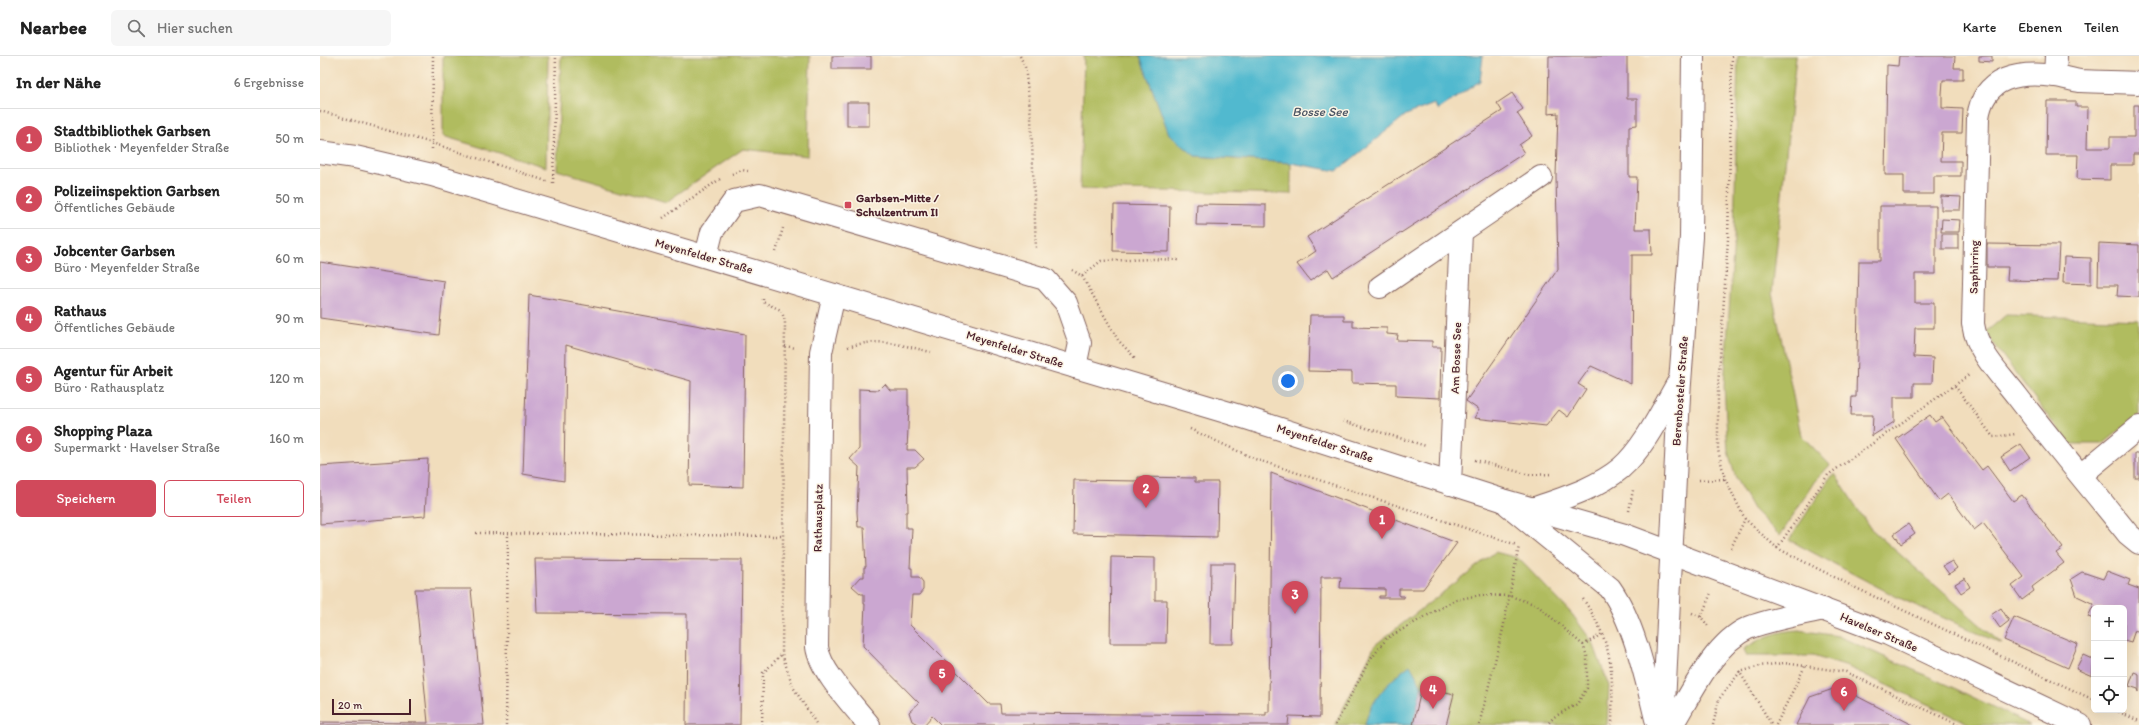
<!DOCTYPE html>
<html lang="de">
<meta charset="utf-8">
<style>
body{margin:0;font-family:Itim,sans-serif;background:#f6f6f6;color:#222}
.controls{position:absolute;right:12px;bottom:12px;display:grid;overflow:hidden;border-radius:6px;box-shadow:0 4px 16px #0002}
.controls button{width:36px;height:36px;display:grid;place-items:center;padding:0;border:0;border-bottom:1px solid #e0e0e0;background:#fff;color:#222;font:20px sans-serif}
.scale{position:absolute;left:12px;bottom:10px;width:79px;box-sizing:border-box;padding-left:4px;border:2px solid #4a1f2b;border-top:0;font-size:11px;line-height:14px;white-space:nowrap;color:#4a1f2b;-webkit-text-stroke:3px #fcf5e5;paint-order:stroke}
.you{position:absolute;left:968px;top:325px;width:14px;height:14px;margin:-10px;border:3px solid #fff;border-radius:50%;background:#1a73e8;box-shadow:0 0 0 6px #1a73e833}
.badge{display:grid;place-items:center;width:26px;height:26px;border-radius:50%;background:#d1495b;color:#fff;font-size:13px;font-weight:700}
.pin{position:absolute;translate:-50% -33px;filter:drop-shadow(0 1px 2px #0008)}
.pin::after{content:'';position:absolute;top:21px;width:14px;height:12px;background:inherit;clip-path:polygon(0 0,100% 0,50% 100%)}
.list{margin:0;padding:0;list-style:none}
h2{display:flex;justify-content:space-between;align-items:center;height:52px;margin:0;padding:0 16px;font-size:17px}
h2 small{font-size:13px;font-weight:400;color:#767676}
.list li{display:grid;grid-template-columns:26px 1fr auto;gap:12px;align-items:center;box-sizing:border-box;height:60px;padding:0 16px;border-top:1px solid #e0e0e0}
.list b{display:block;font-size:15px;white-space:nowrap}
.list p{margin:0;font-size:13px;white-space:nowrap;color:#767676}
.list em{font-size:13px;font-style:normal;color:#767676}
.actions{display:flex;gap:8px;padding:12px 16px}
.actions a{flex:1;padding:9px 0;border:1px solid #d1495b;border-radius:6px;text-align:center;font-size:14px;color:#d1495b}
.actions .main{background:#d1495b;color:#fff}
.icon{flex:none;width:22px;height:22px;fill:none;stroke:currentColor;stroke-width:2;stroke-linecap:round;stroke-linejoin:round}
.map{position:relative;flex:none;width:1819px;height:669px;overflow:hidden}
header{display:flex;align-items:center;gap:24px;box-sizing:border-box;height:56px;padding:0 20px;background:#fff;border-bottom:1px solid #e0e0e0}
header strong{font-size:19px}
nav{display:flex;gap:22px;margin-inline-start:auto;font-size:14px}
.search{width:280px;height:36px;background:#f6f6f6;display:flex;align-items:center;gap:10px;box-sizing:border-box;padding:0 14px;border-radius:6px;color:#767676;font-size:15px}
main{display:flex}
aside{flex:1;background:#fff}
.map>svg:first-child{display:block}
</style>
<header>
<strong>Nearbee</strong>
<div class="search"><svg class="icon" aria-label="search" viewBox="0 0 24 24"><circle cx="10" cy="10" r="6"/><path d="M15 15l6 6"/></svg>Hier suchen</div>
<nav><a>Karte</a><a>Ebenen</a><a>Teilen</a></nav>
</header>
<main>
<aside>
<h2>In der Nähe<small>6 Ergebnisse</small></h2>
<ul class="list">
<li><span class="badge">1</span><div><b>Stadtbibliothek Garbsen</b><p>Bibliothek · Meyenfelder Straße</p></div><em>50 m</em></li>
<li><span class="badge">2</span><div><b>Polizeiinspektion Garbsen</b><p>Öffentliches Gebäude</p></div><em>50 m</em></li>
<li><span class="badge">3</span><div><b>Jobcenter Garbsen</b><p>Büro · Meyenfelder Straße</p></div><em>60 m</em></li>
<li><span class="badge">4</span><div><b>Rathaus</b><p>Öffentliches Gebäude</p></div><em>90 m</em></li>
<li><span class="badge">5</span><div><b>Agentur für Arbeit</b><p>Büro · Rathausplatz</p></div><em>120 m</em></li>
<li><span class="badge">6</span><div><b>Shopping Plaza</b><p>Supermarkt · Havelser Straße</p></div><em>160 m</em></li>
</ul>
<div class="actions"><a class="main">Speichern</a><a>Teilen</a></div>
</aside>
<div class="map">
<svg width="1819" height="669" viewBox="0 0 1819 669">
<rect width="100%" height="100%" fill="#fcf5e5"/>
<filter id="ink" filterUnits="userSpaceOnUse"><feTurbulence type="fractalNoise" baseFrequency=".025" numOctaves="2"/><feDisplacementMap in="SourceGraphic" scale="8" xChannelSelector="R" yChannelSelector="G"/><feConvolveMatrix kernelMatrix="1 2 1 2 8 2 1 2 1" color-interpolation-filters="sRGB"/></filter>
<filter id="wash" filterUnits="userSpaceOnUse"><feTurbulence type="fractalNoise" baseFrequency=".012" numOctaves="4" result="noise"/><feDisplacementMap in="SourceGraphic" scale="16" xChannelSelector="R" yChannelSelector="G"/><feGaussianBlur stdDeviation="0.9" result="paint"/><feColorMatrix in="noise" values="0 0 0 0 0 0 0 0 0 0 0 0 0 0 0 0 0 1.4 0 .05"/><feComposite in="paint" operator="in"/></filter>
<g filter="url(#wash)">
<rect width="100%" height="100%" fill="#f1ddbc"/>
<!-- green -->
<g fill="#b0bc5e" stroke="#7d6e44">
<polygon points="123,0 228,0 226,111 123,80"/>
<polygon points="241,0 490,0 488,100 423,93 346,146 237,114"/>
<polygon points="764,0 820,0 832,32 875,100 971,107 971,138 760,133"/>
<polygon points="1418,0 1476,0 1452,237 1481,379 1510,409 1494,426 1460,480 1433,453 1416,423 1408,395 1404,330 1414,183"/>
<polygon points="1686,259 1819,264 1819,359 1783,388 1749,388 1670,283 1667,275"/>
<polygon points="1515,418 1550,472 1682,588 1577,541 1469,484 1511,420"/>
<polygon points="1175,496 1198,502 1252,558 1273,587 1289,630 1287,669 1126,669 1134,638 1103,630 1093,669 1015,669 1055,589"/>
<path d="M1479 574 1518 580 1636 633 1710 669H1652L1528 611 1493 600H1426L1424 593C1442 581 1457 575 1479 574Z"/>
</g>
<!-- water -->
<g fill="#51b9cf" stroke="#4e6c7d">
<polygon points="820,0 1163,0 1160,25 1118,54 1114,48 1086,59 1017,115 971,107 875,100 849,78"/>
<path d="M1090 609 1102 630 1093 669H1045C1050 644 1070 624 1090 609Z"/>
</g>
<g id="blocks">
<!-- building -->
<g fill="#cba7d1">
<rect x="512" y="0" width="39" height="13"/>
<polygon points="1229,0 1307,0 1307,43 1317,43 1317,69 1309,70 1309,121 1317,121 1315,173 1331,173 1332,199 1312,199 1311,328 1271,310 1258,328 1266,333 1248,361 1239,354 1226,370 1154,362 1159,354 1146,345 1238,213 1236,120 1238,57 1228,58"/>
<polygon points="1579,0 1635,0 1634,12 1643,12 1643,24 1623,24 1622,38 1622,52 1643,53 1642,77 1622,77 1621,105 1641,105 1641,120 1614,120 1614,138 1584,138 1584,119 1565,119 1567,9 1578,10"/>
<polygon points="1659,0 1672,0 1672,6 1659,5"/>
<polygon points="1192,37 1203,53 1197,57 1212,80 1199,89 1204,97 1013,221 1008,213 990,225 977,208 996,195 987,181 1182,55 1177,47"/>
<polygon points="1727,45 1756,45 1756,51 1768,51 1767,92 1790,92 1790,81 1814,81 1814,49 1819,49 1819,98 1813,98 1813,109 1790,109 1790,124 1757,123 1758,99 1726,99"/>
<rect x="527" y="46" width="22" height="24"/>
<polygon points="1621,140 1641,141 1640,154 1621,154"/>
<polygon points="877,148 946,149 946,170 876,169"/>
<polygon points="794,149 850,150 849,196 793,195"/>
<polygon points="1560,150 1616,150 1616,218 1595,218 1595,247 1614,247 1614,272 1595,272 1594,301 1613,302 1612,327 1594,327 1594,341 1574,341 1574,366 1552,380 1553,359 1531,359 1532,341 1536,341 1539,205 1560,205"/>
<polygon points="1622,163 1640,164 1639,176 1621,176"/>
<rect x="1622" y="178" width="16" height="15"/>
<polygon points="1779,187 1819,189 1819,241 1797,240 1798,229 1778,229"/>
<polygon points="1667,188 1739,189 1737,225 1687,224 1688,211 1667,211"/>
<polygon points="1744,201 1771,202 1771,228 1743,227"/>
<polygon points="0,206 124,225 119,279 0,262"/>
<polygon points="209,239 425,278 423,431 369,429 371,325 246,289 244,425 203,418"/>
<polygon points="990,259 1024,259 1024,265 1033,265 1033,271 1067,272 1067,278 1078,279 1077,284 1112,285 1112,291 1121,291 1120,342 1076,340 1076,328 1032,327 1032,316 988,315"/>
<polygon points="565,328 570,334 588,334 588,350 589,350 587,394 595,394 604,403 595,411 587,411 588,456 586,456 586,472 592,472 590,512 592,512 592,521 599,521 603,526 603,534 599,539 592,539 590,569 669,648 680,648 681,657 946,659 946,656 949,656 951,417 1137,487 1103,533 1079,533 1079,540 1084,540 1084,542 1059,542 1059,540 1065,540 1065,533 1020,532 1021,521 1001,521 1000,661 969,660 968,669 621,669 612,660 604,669 599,669 592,665 589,656 599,647 543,590 545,548 544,548 544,538 541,538 532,530 540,521 544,521 544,511 546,511 544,471 538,471 537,456 539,411 530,403 539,393 539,333 559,334"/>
<polygon points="1610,359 1615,366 1622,361 1662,414 1667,410 1693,445 1702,439 1743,492 1736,497 1744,507 1712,531 1714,535 1702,544 1692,530 1704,521 1663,467 1654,474 1628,438 1619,445 1576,383"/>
<polygon points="1701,388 1710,401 1690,415 1681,401"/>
<rect x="1815" y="397" width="4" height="25"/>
<polygon points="108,403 105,460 0,468 0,410"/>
<polygon points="818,421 875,422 875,426 898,426 897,481 753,478 754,424 818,425"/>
<polygon points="1588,468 1595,478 1581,488 1574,478"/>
<polygon points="791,501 835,502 835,544 847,544 846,587 790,587"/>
<polygon points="215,503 422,504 420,669 366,669 367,558 217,557"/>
<polygon points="1632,505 1637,512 1629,518 1623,510"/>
<polygon points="891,507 915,507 913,588 890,588"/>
<polygon points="1787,515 1810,524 1808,529 1819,533 1819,576 1815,574 1811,586 1804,584 1804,552 1774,552 1774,563 1768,561 1774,548 1757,540 1751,523 1762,516 1783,523"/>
<polygon points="1645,522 1650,531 1641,537 1635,528"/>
<polygon points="95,533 151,533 164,669 0,669 0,666 108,667"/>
<polygon points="1681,552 1689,565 1680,572 1671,559"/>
<polygon points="1694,561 1758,588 1748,612 1684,584"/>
<polygon points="1763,599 1774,604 1772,620 1756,613"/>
<polygon points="1814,616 1819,618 1819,636 1818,633 1809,630"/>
<polygon points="1102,630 1134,638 1126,669 1093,669"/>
<polygon points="1519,631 1593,669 1476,669 1490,641"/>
</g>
</g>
</g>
<g filter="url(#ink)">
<use href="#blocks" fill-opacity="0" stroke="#84625e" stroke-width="1"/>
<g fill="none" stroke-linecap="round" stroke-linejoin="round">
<!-- minor casing -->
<g stroke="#84625e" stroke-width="24">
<g id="minor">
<polyline points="1735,20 1736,0"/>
<path d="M1819 27C1799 26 1780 26 1760 25 1752 24 1744 21 1736 20 1700 15 1663 20 1658 62L1653 268C1657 296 1680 318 1697 340 1733 387 1771 432 1808 478L1819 487"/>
<polyline points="0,96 35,101 112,119 926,362 1182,444 1305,479 1568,578 1760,669"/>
<polyline points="386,200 392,176 414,145 440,139 725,223 746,247 760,287 755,311"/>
<polyline points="1060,231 1221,121"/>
<path d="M514 239 501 296 497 591C500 615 533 649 549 669"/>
<polyline points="1761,419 1819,371"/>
<polyline points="1130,428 1141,176"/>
<path d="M1188 449 1290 532C1314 566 1326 622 1336 663"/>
<path d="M1215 452C1244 442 1277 432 1301 412 1325 391 1343 352 1359 325"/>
<polyline points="1343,669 1359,340 1371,181 1373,0"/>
<path d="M1352 669C1371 638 1394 587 1428 572 1448 564 1481 558 1503 553"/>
</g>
</g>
<!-- path -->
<g stroke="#84625e" stroke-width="2.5" stroke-dasharray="1 3" stroke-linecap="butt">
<polyline points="700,0 705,11 711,60 716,193"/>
<polyline points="1412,0 1408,183 1398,331 1398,394 1405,423 1425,463 1457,492 1534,531 1774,644"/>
<polyline points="0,55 112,87 229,126"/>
<polyline points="112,93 113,0"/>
<polyline points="412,118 422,114 428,115"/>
<polyline points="233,127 236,0"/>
<polyline points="343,162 400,123"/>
<polyline points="456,196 463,172"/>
<polyline points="752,214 762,220 798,284 816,303"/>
<polyline points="762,220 781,205 833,203 860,204"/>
<polyline points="443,243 443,246 461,254 465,265 462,598 473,631 497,669"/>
<polyline points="465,290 476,292"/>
<path d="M528 291C559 281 581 289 611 296"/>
<polyline points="1635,330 1673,381 1696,378"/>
<polyline points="1023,365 1106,390"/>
<polyline points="870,373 935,403 1197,489"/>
<polyline points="1155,404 1210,419 1232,418"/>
<polyline points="1379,424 1405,423"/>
<polyline points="1309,455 1313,434"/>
<polyline points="156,477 463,480"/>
<polyline points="1411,492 1425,463"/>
<polyline points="1457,492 1508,419 1649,319"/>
<path d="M1263 543C1294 589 1293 616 1292 669"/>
<polyline points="1372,557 1381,561 1388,570"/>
<polyline points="1381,561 1391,537"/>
<polyline points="1263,589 1282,578"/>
<polyline points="1419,615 1452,669"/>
<polyline points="1795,654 1819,665"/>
<polyline points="186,669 188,477"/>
<polyline points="442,669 443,617 462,598"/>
<polyline points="1015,669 1048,607 1067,582 1135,544 1160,539 1190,540 1217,549 1263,589 1267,600 1267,632 1257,648 1234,661 1227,669"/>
<polyline points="1159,669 1183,573 1199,490"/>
<polyline points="1393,669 1399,643 1420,616 1440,610 1464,607 1526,616 1639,669"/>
<polyline points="1456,669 1485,610"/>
</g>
<!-- minor -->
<use href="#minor" stroke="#fff" stroke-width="22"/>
</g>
</g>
<!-- markers -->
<rect fill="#d1495b" stroke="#fcf5e5" stroke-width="1.5" x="524" y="145" width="8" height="8" rx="2"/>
<g text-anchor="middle" stroke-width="3" stroke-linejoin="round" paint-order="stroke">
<!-- poi labels -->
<g font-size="12" font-weight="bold" fill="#4a1f2b" stroke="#fcf5e5" text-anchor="start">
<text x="536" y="146">Garbsen-Mitte /<tspan x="536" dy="14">Schulzentrum II</tspan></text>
</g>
<!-- street labels -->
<g font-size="12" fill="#4a1f2b" stroke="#fcf5e5">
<text transform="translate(384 200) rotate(16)" y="4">Meyenfelder Straße</text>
<text transform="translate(1654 211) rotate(-89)" y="4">Saphirring</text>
<text transform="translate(695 293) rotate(17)" y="4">Meyenfelder Straße</text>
<text transform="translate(1136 302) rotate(-88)" y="4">Am Bosse See</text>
<text transform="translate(1360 335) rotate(-86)" y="4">Berenbosteler Straße</text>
<text transform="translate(1005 387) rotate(18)" y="4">Meyenfelder Straße</text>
<text transform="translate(498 462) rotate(-89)" y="4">Rathausplatz</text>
<text transform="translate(1559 576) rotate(23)" y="4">Havelser Straße</text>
</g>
<!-- water labels -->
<g font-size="13" font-style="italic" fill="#4c5564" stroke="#fcf5e5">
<text x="1000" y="60">Bosse See</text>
</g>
</g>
</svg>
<div class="controls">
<button>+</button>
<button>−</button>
<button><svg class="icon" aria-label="locate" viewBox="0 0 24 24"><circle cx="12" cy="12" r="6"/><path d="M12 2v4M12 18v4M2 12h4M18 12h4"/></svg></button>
</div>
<div class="scale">20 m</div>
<div class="you"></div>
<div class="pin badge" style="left:1062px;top:483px">1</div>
<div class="pin badge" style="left:826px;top:452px">2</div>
<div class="pin badge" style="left:975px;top:558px">3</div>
<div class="pin badge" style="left:1113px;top:653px">4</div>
<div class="pin badge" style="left:622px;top:637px">5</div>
<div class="pin badge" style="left:1524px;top:655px">6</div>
</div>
</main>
